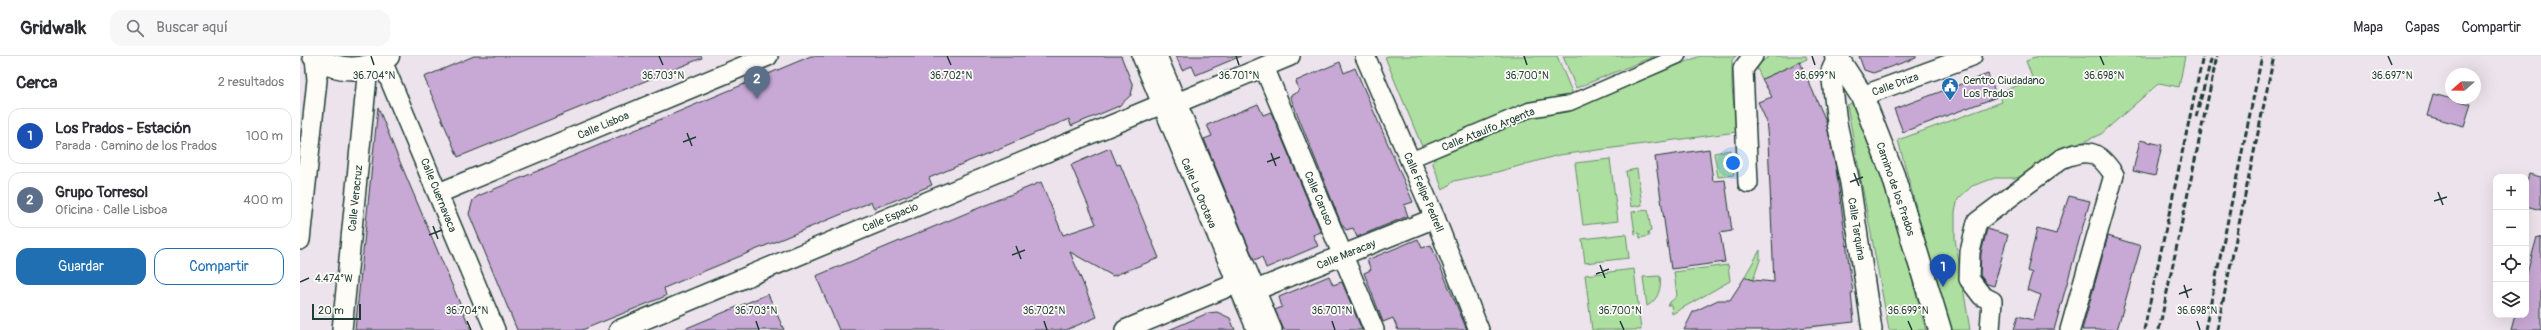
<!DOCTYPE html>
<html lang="es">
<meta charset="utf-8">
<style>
body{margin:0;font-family:Pangolin,sans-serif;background:#f7f7f7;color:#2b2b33}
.controls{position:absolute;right:12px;bottom:12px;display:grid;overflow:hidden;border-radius:8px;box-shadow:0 4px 16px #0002}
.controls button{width:36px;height:36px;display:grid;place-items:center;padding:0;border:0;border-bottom:1px solid #e1e1e2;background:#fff;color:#2b2b33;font:20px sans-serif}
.compass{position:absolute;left:2145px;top:12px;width:36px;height:36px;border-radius:50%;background:#fff;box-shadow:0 4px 16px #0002;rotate:250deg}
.scale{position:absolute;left:12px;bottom:10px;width:49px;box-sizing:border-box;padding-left:4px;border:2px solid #1f3d34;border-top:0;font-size:11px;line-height:14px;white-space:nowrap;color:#1f3d34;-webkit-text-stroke:3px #fdfcf7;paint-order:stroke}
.you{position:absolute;left:1433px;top:107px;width:14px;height:14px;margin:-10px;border:3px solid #fff;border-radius:50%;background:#1a73e8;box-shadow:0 0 0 6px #1a73e833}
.badge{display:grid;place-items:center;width:26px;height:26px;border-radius:50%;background:#1f6fb2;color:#fff;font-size:13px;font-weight:700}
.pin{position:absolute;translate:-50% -33px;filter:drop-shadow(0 1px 2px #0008)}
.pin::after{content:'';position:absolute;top:21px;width:14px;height:12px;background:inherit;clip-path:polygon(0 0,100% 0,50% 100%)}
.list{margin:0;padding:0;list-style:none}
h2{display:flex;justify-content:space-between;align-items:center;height:52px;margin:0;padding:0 16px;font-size:17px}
h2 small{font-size:13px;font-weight:400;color:#7c7c81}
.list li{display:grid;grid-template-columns:26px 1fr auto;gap:12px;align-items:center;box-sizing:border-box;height:56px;margin:0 8px 8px;padding:0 8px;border:1px solid #e1e1e2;border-radius:12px}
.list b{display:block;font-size:15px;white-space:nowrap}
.list p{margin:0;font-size:13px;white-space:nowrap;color:#7c7c81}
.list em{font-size:13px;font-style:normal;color:#7c7c81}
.actions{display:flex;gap:8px;padding:12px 16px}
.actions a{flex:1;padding:9px 0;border:1px solid #1f6fb2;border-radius:12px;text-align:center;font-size:14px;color:#1f6fb2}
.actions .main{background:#1f6fb2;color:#fff}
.icon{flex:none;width:22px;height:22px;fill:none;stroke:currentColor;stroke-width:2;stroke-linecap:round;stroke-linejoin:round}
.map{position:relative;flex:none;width:2241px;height:274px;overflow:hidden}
header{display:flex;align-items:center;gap:24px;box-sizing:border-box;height:56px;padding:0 20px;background:#fff;border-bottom:1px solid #e1e1e2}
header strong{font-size:19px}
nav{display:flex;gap:22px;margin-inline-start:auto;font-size:14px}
.search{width:280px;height:36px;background:#f7f7f7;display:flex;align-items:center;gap:10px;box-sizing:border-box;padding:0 14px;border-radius:12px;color:#7c7c81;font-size:15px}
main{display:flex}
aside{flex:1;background:#fff}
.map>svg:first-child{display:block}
</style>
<header>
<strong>Gridwalk</strong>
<div class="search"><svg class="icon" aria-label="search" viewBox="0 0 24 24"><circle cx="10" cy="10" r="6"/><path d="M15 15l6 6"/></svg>Buscar aquí</div>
<nav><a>Mapa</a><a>Capas</a><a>Compartir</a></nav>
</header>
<main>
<aside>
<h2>Cerca<small>2 resultados</small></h2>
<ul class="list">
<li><span class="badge" style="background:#1a4fb4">1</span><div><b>Los Prados - Estación</b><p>Parada · Camino de los Prados</p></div><em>100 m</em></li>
<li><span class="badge" style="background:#5c6f8a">2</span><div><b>Grupo Torresol</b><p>Oficina · Calle Lisboa</p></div><em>400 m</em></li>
</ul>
<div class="actions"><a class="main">Guardar</a><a>Compartir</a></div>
</aside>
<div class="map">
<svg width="2241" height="274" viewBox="0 0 2241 274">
<rect width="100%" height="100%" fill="#ede3ec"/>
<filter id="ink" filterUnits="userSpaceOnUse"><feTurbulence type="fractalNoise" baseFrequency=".025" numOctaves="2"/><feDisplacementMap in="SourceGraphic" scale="8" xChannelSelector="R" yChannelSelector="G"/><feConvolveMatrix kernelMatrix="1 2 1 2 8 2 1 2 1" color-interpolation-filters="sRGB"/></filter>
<g filter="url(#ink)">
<!-- green -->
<g fill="#addfa0" stroke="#668e6a">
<polygon points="1089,0 1257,0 1272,36 1269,43 1123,93 1085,1"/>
<polygon points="1263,0 1355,0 1276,32"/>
<polygon points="1400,0 1436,0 1432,3 1432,32 1437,76 1259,99 1197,116 1154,125 1143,134 1133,108 1134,101 1231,60 1271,54"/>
<polygon points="1470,0 1506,0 1507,3 1462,23 1456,10"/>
<polygon points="1741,0 1885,0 1879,31 1859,27 1801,78 1761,96 1724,122 1695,122 1672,130 1658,143 1655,156 1655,183 1670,274 1649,274 1598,84 1702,46 1699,36 1733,24 1726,5"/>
<polygon points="1555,46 1593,153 1626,274 1589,274 1547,49"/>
<polygon points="1430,94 1434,119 1418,121 1414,97"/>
<polygon points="1310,103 1318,165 1283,169 1275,107"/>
<polygon points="1337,113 1342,149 1331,151 1326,115"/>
<polygon points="1348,154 1351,175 1348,176 1349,180 1340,182 1339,177 1335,178 1332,156"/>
<polygon points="1326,178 1329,202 1285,207 1282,183"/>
<polygon points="1460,194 1460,204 1453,224 1445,220"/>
<polygon points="1428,209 1430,225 1372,258 1371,249 1367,249 1377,240 1374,216"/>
<polygon points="1334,213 1341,274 1292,274 1285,219"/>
<path d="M1360 220C1362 232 1358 244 1347 250L1343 221Z"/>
</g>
<!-- building -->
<g fill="#c8a8d4" stroke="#1f3d34">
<polygon points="174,0 401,0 402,2 158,101 124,21"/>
<polygon points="511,0 821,0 833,30 831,39 819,50 771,70 769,63 629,122 632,129 586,148 574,152 571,146 390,221 364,232 366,240 282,274 217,274 169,158 173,144 178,140"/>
<polygon points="876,0 941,0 896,19 892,10 882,14"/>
<polygon points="1559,0 1616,0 1616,2 1573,17 1564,14"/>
<polygon points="1040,6 1044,17 1055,12 1113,146 1104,149 1108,160 1057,181 1053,172 1046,174 1041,167 990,40 999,35 996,25"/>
<polygon points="1500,6 1526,65 1536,112 1553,237 1551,237 1554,266 1480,274 1384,274 1393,256 1418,244 1430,244 1445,221 1453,224 1474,226 1468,85 1466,64 1458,46 1472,41 1462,23"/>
<polygon points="1688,18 1697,41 1603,76 1594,53"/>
<polygon points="2133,38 2171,48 2164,70 2127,60"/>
<polygon points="958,48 963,59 971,56 1021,176 1013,179 1018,190 966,212 962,201 954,204 904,83 912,80 907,69"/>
<polygon points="78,51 95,94 171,274 55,274"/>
<polygon points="1840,84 1862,89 1855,120 1833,115"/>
<polygon points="810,92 817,109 820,108 859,202 813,220 770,196 797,261 766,274 539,274 516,220 741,126 763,179 796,168 771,109"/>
<polygon points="1409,93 1413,125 1425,124 1432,175 1420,177 1425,206 1371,213 1355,101"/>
<polygon points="2229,118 2241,121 2241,154 2226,150 2226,130"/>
<polygon points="1769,140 1790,145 1754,274 1714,274 1718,260 1733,264 1741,239 1727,234 1732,217 1727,215 1737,173 1756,178"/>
<polygon points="1687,173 1708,179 1694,230 1687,228 1680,219 1681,197"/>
<polygon points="1808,180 1841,190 1817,274 1782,274"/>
<polygon points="2237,181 2241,182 2241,274 2211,274 2215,259 2226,259 2226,221"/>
<polygon points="1118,183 1122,192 1131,189 1167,274 1098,274 1093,262 1083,266 1064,217 1071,214 1067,204"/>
<polygon points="1029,220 1033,229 1042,226 1062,274 984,274 975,254 982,251 979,241"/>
<polygon points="468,238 484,274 382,274 432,253"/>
<polygon points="917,256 930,262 935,274 869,274 908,257"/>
</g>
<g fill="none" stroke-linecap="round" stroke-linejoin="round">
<!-- pedestrian casing -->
<g stroke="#1f3d34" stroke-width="17">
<polyline id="pedestrian" points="1110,104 1229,54 1270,47 1378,0"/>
</g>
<!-- minor casing -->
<g stroke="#1f3d34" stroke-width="22">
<g id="minor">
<polyline points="842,0 957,274"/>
<polyline points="857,0 972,274"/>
<polyline points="1065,0 1135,162 1179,274"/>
<polyline points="1537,2 1531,15 1537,67 1550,127 1572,274"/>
<polyline points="82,5 195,274"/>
<polyline points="964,11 1074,274"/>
<polyline points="1562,40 1672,0"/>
<polyline points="877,47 990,0"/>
<polyline points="1448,127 1443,13 1453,0"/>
<polyline points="139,137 468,0"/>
<polyline points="0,184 17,24 15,1"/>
<polyline points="956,234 1135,162"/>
<polyline points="42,274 68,11"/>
<polyline points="319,274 862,48"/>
<polyline points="825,274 937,227"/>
<path d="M1690 274 1692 245 1682 240 1669 223 1670 196 1677 166 1761 103C1787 92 1798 94 1814 119L1770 274"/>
</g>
</g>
<!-- secondary casing -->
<g stroke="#1f3d34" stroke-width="25">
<g id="secondary">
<path d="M14 0C36 16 67 17 88 0"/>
<polyline points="1536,0 1562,40 1593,119 1640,274"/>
</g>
</g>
<!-- pedestrian -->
<use href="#pedestrian" stroke="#fdfcf7" stroke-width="14"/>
<!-- minor -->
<use href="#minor" stroke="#fdfcf7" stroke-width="19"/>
<!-- secondary -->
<use href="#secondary" stroke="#fdfcf7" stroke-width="22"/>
<!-- rail -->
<g stroke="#1f3d34" stroke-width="3" stroke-dasharray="6 3" stroke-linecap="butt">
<polyline points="1896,61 1912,0"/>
<polyline points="1844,274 1903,0"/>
<polyline points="1859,274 1917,0"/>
<polyline points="1905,274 1962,0"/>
<polyline points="1917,274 1974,0"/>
</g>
</g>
</g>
<!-- ticks -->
<path fill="none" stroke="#1f3d34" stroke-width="1.5" d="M71 0 74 9M359 0 363 9M647 0 651 9M936 0 939 9M1224 0 1227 9M1512 0 1515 9M1800 0 1804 9M2088 0 2092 9M387 77 392 90M383 86 396 81M971 97 976 110M967 106 980 101M1554 117 1559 130M1550 126 1563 121M2138 136 2143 149M2134 145 2147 141M133 170 138 183M129 179 142 174M716 190 721 203M712 199 725 194M1300 209 1305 222M1296 218 1309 213M0 226 9 222M1884 229 1888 242M1879 238 1892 233M167 265 171 274M456 265 459 274M744 265 747 274M1032 265 1035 274M1320 265 1324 274M1608 265 1612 274M1897 265 1900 274"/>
<!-- icons -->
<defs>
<g id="civic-pin" transform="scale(0.9)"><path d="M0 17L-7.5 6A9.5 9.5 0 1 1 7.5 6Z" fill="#1f6fb2" stroke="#fdfcf7"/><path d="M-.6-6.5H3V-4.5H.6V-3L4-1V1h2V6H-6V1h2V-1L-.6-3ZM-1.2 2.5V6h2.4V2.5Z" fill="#fff"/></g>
</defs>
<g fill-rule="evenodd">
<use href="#civic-pin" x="1650" y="30"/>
</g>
<g text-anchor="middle" stroke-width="3.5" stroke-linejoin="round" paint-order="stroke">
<!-- poi labels -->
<g font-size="11" fill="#1f3d34" stroke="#fdfcf7" text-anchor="start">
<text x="1663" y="28">Centro Ciudadano<tspan x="1663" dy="13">Los Prados</tspan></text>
</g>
<!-- street labels -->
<g font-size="11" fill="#1f3d34" stroke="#fdfcf7">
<text transform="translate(1595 28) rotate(-20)" y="4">Calle Driza</text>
<text transform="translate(303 69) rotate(-23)" y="4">Calle Lisboa</text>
<text transform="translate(1188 73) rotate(-22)" y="4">Calle Ataulfo Argenta</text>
<text transform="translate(1596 133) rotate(71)" y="4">Camino de los Prados</text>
<text transform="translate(1124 136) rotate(67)" y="4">Calle Felipe Pedrell</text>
<text transform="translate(899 137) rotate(67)" y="4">Calle La Orotava</text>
<text transform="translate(139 139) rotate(68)" y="4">Calle Cuernavaca</text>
<text transform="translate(55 142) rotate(-84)" y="4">Calle Veracruz</text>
<text transform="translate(1019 142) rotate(67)" y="4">Calle Caruso</text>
<text transform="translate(590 161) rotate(-23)" y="4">Calle Espacio</text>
<text transform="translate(1557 173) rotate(81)" y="4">Calle Tarquina</text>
<text transform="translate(1046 198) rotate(-22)" y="4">Calle Maracay</text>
</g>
</g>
<g font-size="10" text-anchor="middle" fill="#1f3d34" stroke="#fdfcf7" stroke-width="3.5" stroke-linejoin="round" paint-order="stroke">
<text x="74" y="23">36.704°N</text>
<text x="363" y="23">36.703°N</text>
<text x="651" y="23">36.702°N</text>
<text x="939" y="23">36.701°N</text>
<text x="1227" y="23">36.700°N</text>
<text x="1515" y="23">36.699°N</text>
<text x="1804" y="23">36.698°N</text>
<text x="2092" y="23">36.697°N</text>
<text x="34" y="226">4.474°W</text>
<text x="167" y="258">36.704°N</text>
<text x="456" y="258">36.703°N</text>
<text x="744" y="258">36.702°N</text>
<text x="1032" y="258">36.701°N</text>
<text x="1320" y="258">36.700°N</text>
<text x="1608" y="258">36.699°N</text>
<text x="1897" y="258">36.698°N</text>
</g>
</svg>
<div class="controls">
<button>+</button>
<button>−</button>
<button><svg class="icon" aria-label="locate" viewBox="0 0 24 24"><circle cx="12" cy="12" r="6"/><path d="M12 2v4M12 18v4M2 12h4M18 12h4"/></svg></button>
<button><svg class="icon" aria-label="layers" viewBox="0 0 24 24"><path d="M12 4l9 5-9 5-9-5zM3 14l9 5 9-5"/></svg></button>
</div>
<svg class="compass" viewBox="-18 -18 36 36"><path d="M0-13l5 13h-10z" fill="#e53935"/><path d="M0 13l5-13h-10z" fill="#7c7c81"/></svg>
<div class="scale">20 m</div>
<div class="you"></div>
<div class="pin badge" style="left:1643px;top:231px;background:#1a4fb4">1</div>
<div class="pin badge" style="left:457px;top:43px;background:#5c6f8a">2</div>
</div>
</main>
